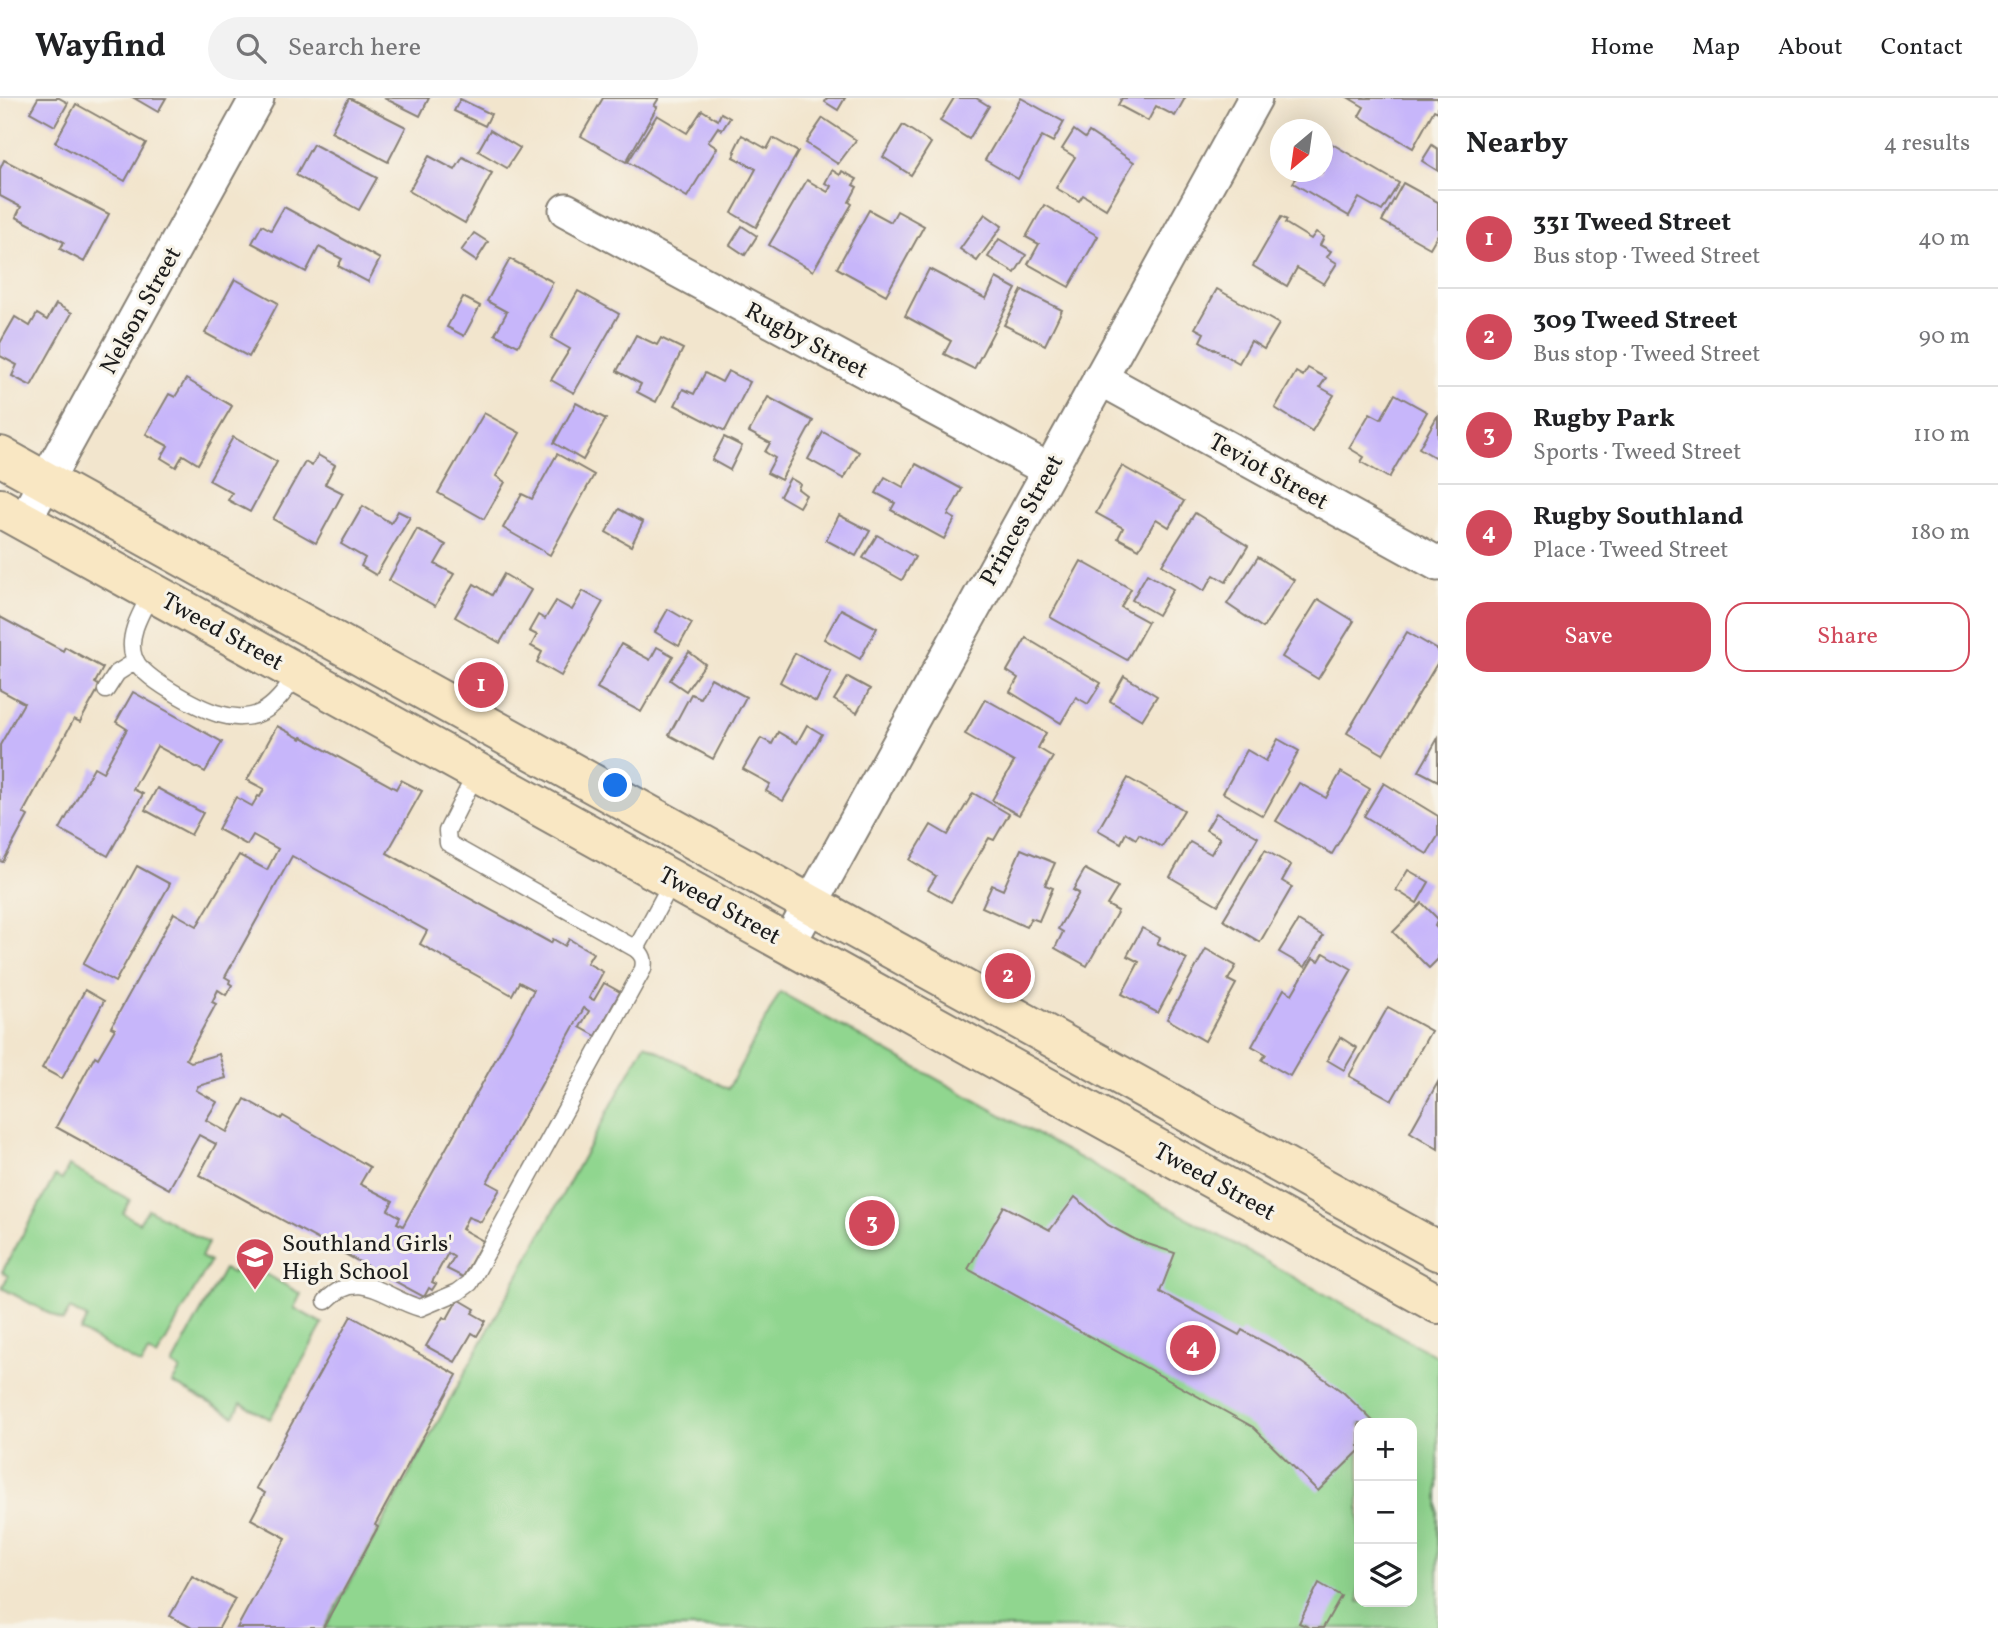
<!DOCTYPE html>
<meta charset="utf-8">
<style>
body{margin:0;font-family:Vollkorn,serif;background:#f2f2f2;color:#202124}
.controls{position:absolute;right:21px;bottom:21px;display:grid;overflow:hidden;border-radius:14px;box-shadow:0 7px 28px #0002}
.controls button{width:63px;height:63px;display:grid;place-items:center;padding:0;border:0;border-bottom:2px solid #e0e0e0;background:#fff;color:#202124;font:35px sans-serif}
.compass{position:absolute;left:1270px;top:21px;width:63px;height:63px;border-radius:50%;background:#fff;box-shadow:0 7px 28px #0002;rotate:209deg}
.you{position:absolute;left:616px;top:688px;width:24px;height:24px;margin:-18px;border:5px solid #fff;border-radius:50%;background:#1a73e8;box-shadow:0 0 0 10px #1a73e833}
.badge{display:grid;place-items:center;width:46px;height:46px;border-radius:50%;background:#d1495b;color:#fff;font-size:23px;font-weight:700}
.pin{position:absolute;translate:-50% -50%;border:4px solid #fff;box-shadow:0 2px 7px #0006}
.list{margin:0;padding:0;list-style:none}
h2{display:flex;justify-content:space-between;align-items:center;height:91px;margin:0;padding:0 28px;font-size:30px}
h2 small{font-size:23px;font-weight:400;color:#757577}
.list li{display:grid;grid-template-columns:46px 1fr auto;gap:21px;align-items:center;box-sizing:border-box;height:98px;padding:0 28px;border-top:2px solid #e0e0e0}
.list b{display:block;font-size:26px;white-space:nowrap}
.list p{margin:0;font-size:23px;white-space:nowrap;color:#757577}
.list em{font-size:23px;font-style:normal;color:#757577}
.actions{display:flex;gap:14px;padding:21px 28px}
.actions a{flex:1;padding:16px 0;border:2px solid #d1495b;border-radius:21px;text-align:center;font-size:24px;color:#d1495b}
.actions .main{background:#d1495b;color:#fff}
.icon{flex:none;width:38px;height:38px;fill:none;stroke:currentColor;stroke-width:2;stroke-linecap:round;stroke-linejoin:round}
.map{position:relative;flex:none;width:1438px;height:1530px;overflow:hidden}
header{display:flex;align-items:center;gap:42px;box-sizing:border-box;height:98px;padding:0 35px;background:#fff;border-bottom:2px solid #e0e0e0}
header strong{font-size:33px}
nav{display:flex;gap:38px;margin-inline-start:auto;font-size:24px}
.search{width:490px;height:63px;background:#f2f2f2;display:flex;align-items:center;gap:18px;box-sizing:border-box;padding:0 24px;border-radius:38px;color:#757577;font-size:26px}
main{display:flex}
aside{flex:1;background:#fff}
.map>svg:first-child{display:block}
</style>
<header>
<strong>Wayfind</strong>
<div class="search"><svg class="icon" aria-label="search" viewBox="0 0 24 24"><circle cx="10" cy="10" r="6"/><path d="M15 15l6 6"/></svg>Search here</div>
<nav><a>Home</a><a>Map</a><a>About</a><a>Contact</a></nav>
</header>
<main>
<div class="map">
<svg width="1438" height="1530" viewBox="0 0 1438 1530">
<rect width="100%" height="100%" fill="#f7f3e8"/>
<filter id="ink" filterUnits="userSpaceOnUse"><feTurbulence type="fractalNoise" baseFrequency=".0143" numOctaves="2"/><feDisplacementMap in="SourceGraphic" scale="14" xChannelSelector="R" yChannelSelector="G"/><feConvolveMatrix kernelMatrix="1 2 1 2 8 2 1 2 1" color-interpolation-filters="sRGB"/></filter>
<filter id="wash" filterUnits="userSpaceOnUse"><feTurbulence type="fractalNoise" baseFrequency=".00686" numOctaves="4" result="noise"/><feDisplacementMap in="SourceGraphic" scale="28" xChannelSelector="R" yChannelSelector="G"/><feGaussianBlur stdDeviation="1.57" result="paint"/><feColorMatrix in="noise" values="0 0 0 0 0 0 0 0 0 0 0 0 0 0 0 0 0 1.4 0 .05"/><feComposite in="paint" operator="in"/></filter>
<g filter="url(#wash)">
<rect width="100%" height="100%" fill="#f2e5cd"/>
<!-- green -->
<g fill="#90d68f" stroke="#567956" stroke-width="2" fill-rule="evenodd">
<path d="M780 894 1438 1259V1530H325L645 946 728 991ZM1359 1325H1412V1504H1359Z"/>
<polygon points="69,1068 130,1102 123,1115 139,1125 148,1111 208,1145 201,1159 210,1164 157,1259 148,1254 141,1267 80,1233 87,1220 70,1211 63,1223 2,1190 8,1178 2,1174 55,1078 62,1082"/>
<polygon points="240,1162 301,1196 294,1210 323,1226 270,1321 241,1305 234,1318 172,1285 180,1272 172,1267 224,1171 233,1175"/>
</g>
<g id="blocks">
<!-- building -->
<g fill="#c7b6fa" fill-rule="evenodd">
<polygon points="38,0 59,0 68,5 55,28 30,14"/>
<polygon points="134,0 166,0 158,14"/>
<polygon points="349,0 406,29 388,64 331,34"/>
<polygon points="384,0 429,0 420,18"/>
<polygon points="603,0 659,0 654,8 657,9 626,64 581,38"/>
<polygon points="827,0 845,0 838,12 825,4"/>
<polygon points="954,0 976,0 989,8 969,41 940,23"/>
<polygon points="1021,0 1064,24 1053,44 1042,38 1018,81 985,62"/>
<polygon points="1122,0 1185,0 1175,18 1156,8 1148,23 1118,7"/>
<polygon points="1349,0 1438,0 1438,14 1434,12 1413,50 1359,18 1364,9"/>
<polygon points="460,1 491,16 485,28 454,13"/>
<polygon points="76,6 146,45 125,83 55,44"/>
<polygon points="702,12 718,22 721,15 730,20 722,32 718,29 708,44 717,50 687,99 628,64 657,17 687,35"/>
<polygon points="823,20 856,42 838,66 806,45"/>
<polygon points="903,27 931,45 911,77 883,59"/>
<polygon points="490,32 520,50 507,70 478,53"/>
<polygon points="1074,32 1085,40 1089,34 1134,64 1106,111 1083,97 1079,103 1056,90 1075,59 1062,51"/>
<polygon points="742,37 767,51 773,40 798,54 756,129 732,115 756,71 733,59 736,54 734,53"/>
<polygon points="1322,40 1399,85 1382,113 1359,100 1349,118 1293,85 1300,74 1322,74"/>
<polygon points="313,46 377,80 359,112 296,77"/>
<polygon points="1432,47 1438,51 1438,73 1422,63"/>
<polygon points="429,58 455,72 463,59 492,75 465,125 409,93"/>
<polygon points="4,62 109,116 84,164 60,151 64,144 16,119 21,109 0,98 0,71"/>
<polygon points="832,72 840,77 842,73 857,81 853,87 857,89 849,104 852,106 813,173 769,147 807,82 828,94 831,88 825,85"/>
<polygon points="1403,85 1438,104 1438,136 1430,150 1382,123"/>
<polygon points="1044,107 1098,138 1069,189 1028,166 1039,146 1026,139"/>
<polygon points="284,109 380,161 368,184 338,168 342,161 319,149 306,174 252,145 262,127 271,132"/>
<polygon points="869,112 891,124 897,113 924,128 886,197 837,170"/>
<polygon points="985,116 1002,128 977,163 960,151"/>
<polygon points="1281,119 1287,122 1285,125 1311,141 1316,134 1324,139 1320,147 1331,153 1327,159 1337,165 1324,186 1297,170 1287,188 1253,168"/>
<polygon points="742,128 757,138 745,157 730,147"/>
<polygon points="474,135 488,144 476,163 461,153"/>
<polygon points="999,141 1026,157 1015,175 988,159"/>
<polygon points="510,161 553,184 518,248 495,236 507,214 487,203"/>
<polygon points="929,171 986,201 996,180 1016,191 974,271 944,256 951,243 905,218"/>
<polygon points="235,181 278,205 249,259 205,235"/>
<polygon points="1217,191 1279,226 1264,251 1251,243 1239,265 1200,243 1204,235 1195,230"/>
<polygon points="1022,192 1062,212 1045,247 1004,227"/>
<polygon points="578,193 619,216 574,295 551,282 570,251 551,240"/>
<polygon points="463,199 480,208 464,238 447,229"/>
<polygon points="56,206 72,215 31,288 12,278 17,267 0,258 0,245 15,219 30,228 37,216 47,222"/>
<polygon points="636,237 657,247 661,240 683,251 656,304 637,294 641,286 617,273"/>
<polygon points="1308,270 1326,280 1320,289 1334,297 1312,333 1275,310 1296,274 1303,278"/>
<polygon points="728,273 750,284 725,333 675,307 683,291 694,296 705,275 722,284"/>
<polygon points="186,281 232,308 198,366 183,357 176,369 161,360 168,348 146,336 169,296 175,299"/>
<polygon points="1395,296 1427,314 1389,380 1361,364 1364,359 1349,350 1370,315 1381,321"/>
<polygon points="768,299 813,323 781,382 767,375 775,360 765,354 770,345 749,334"/>
<polygon points="576,305 606,321 583,362 554,345"/>
<polygon points="484,315 520,335 496,378 505,384 484,421 438,395"/>
<polygon points="1438,317 1438,361 1419,350"/>
<polygon points="823,334 859,354 844,381 808,361"/>
<polygon points="233,339 277,364 250,414 228,402 232,395 209,382"/>
<polygon points="724,339 742,348 730,372 712,362"/>
<polygon points="557,356 594,377 550,457 503,430 522,396 532,401"/>
<polygon points="318,357 335,367 325,386 343,395 316,445 273,421 305,364 312,368"/>
<polygon points="916,366 962,391 948,417 955,421 944,441 891,412 895,405 876,395 885,379 903,389"/>
<polygon points="1122,368 1184,403 1169,429 1156,421 1139,451 1118,440 1123,430 1096,415"/>
<polygon points="790,380 800,386 798,391 806,397 799,409 780,398"/>
<polygon points="363,408 391,425 398,413 410,419 376,477 361,468 365,460 341,446"/>
<polygon points="619,411 643,424 631,448 606,434"/>
<polygon points="1195,415 1248,448 1226,484 1214,477 1204,493 1162,467"/>
<polygon points="839,417 870,433 856,458 826,442"/>
<polygon points="417,431 446,447 435,466 454,476 435,508 389,482"/>
<polygon points="877,437 915,459 902,482 863,460"/>
<polygon points="1258,459 1294,482 1263,530 1227,506"/>
<polygon points="1081,463 1131,491 1121,509 1148,524 1127,562 1050,519"/>
<polygon points="504,476 531,492 500,545 455,519 474,486 492,497"/>
<polygon points="1147,476 1173,491 1158,517 1132,502"/>
<polygon points="583,493 603,504 561,578 537,564 542,554 531,548 537,537 529,533 538,517 545,521 556,503 572,512"/>
<polygon points="1318,501 1354,523 1318,581 1282,559"/>
<polygon points="668,511 692,525 679,548 655,534"/>
<polygon points="841,511 877,530 860,561 824,541"/>
<polygon points="0,519 63,553 65,549 103,570 95,585 100,588 80,624 74,621 23,715 28,718 3,764 0,763 0,647 24,605 0,592"/>
<polygon points="1407,534 1438,552 1438,564 1383,656 1347,635"/>
<polygon points="1026,540 1101,585 1088,606 1076,599 1061,625 1010,594 1018,580 1007,573"/>
<polygon points="621,546 650,562 657,549 673,558 641,614 597,590"/>
<polygon points="689,554 705,566 686,593 670,582"/>
<polygon points="795,555 831,574 816,604 780,584"/>
<polygon points="1124,578 1157,598 1142,622 1110,603"/>
<polygon points="848,579 870,591 857,615 834,602"/>
<polygon points="711,580 746,599 713,661 669,637 691,596 700,600"/>
<polygon points="133,594 222,644 205,674 157,648 133,691 143,696 108,758 60,731 94,669 103,674 127,631 116,624"/>
<polygon points="985,601 1046,635 1038,650 1053,659 1019,717 992,702 1014,664 965,636"/>
<polygon points="807,627 822,636 783,703 766,693 770,686 743,671 761,640 772,646 778,634 797,645"/>
<path d="M277 628 301 641 302 639 396 691 401 682 422 693 387 755 551 845 553 841 565 848 569 841 593 855 587 865 603 874 589 900 594 902 604 885 620 894 596 938 580 929 589 913 584 910 487 1084 500 1091 481 1124 468 1119 462 1131 483 1143 463 1179 447 1171 454 1159 448 1155 432 1184 436 1186 432 1192 429 1190 424 1199 199 1077 216 1046 199 1037 169 1091 56 1029 95 958 98 960 115 931 111 929 174 815 197 828 239 757 267 772 278 751 253 737 247 747 218 731 236 699 252 708 258 698 260 699 264 691 247 682ZM292 758 427 833 420 846 512 897 519 884 534 892 403 1128 397 1125 400 1119 388 1112 393 1103 360 1086 370 1069 283 1018 281 1021 245 1001 227 1034 206 1022 217 1004 196 992 198 988 226 980 219 956 191 964 186 961 216 906 212 904 218 892 226 897 232 887 229 885 230 882 225 879Z"/>
<polygon points="1438,640 1438,683 1419,673"/>
<polygon points="1278,641 1299,653 1263,718 1223,695 1247,652 1266,663"/>
<polygon points="1341,674 1370,691 1332,756 1276,723 1299,685 1326,700"/>
<polygon points="1128,680 1184,712 1162,749 1139,736 1136,741 1126,735 1121,745 1098,732"/>
<polygon points="1384,685 1438,718 1438,738 1427,756 1364,718"/>
<polygon points="157,690 203,715 191,737 145,712"/>
<polygon points="973,695 1009,716 994,742 989,740 951,804 928,791 936,778 910,762 931,727 948,737"/>
<polygon points="1216,715 1258,739 1218,807 1170,779 1190,744 1211,756 1220,740 1206,732"/>
<polygon points="1021,751 1055,765 1045,787 1053,790 1039,823 1031,820 1026,829 982,809 992,787 1003,792"/>
<polygon points="1265,752 1291,767 1282,783 1292,789 1260,844 1223,822"/>
<polygon points="137,768 170,786 115,884 83,866"/>
<polygon points="1085,771 1118,789 1107,807 1118,813 1087,868 1055,850 1063,834 1058,831 1079,795 1073,792"/>
<polygon points="1408,772 1429,784 1417,805 1396,792"/>
<polygon points="1422,805 1438,821 1435,828 1438,831 1438,861 1429,870 1393,834"/>
<polygon points="1298,823 1323,838 1305,869 1279,854"/>
<polygon points="1142,830 1160,840 1157,845 1187,861 1158,915 1122,896 1139,864 1127,858"/>
<polygon points="1206,851 1236,868 1228,882 1236,886 1205,943 1167,921"/>
<polygon points="1324,855 1352,871 1290,978 1262,962 1266,956 1252,948 1284,891 1292,896 1313,860 1319,863"/>
<polygon points="85,892 104,903 62,981 42,970"/>
<polygon points="1388,909 1431,933 1392,1002 1349,978"/>
<polygon points="1340,939 1357,950 1344,972 1327,962"/>
<polygon points="1438,984 1438,1051 1410,1034"/>
<polygon points="1075,1099 1108,1127 1136,1142 1175,1155 1160,1194 1239,1237 1242,1232 1301,1264 1344,1295 1375,1325 1359,1325 1359,1353 1318,1393 1253,1329 968,1171 1004,1108 1050,1132"/>
<polygon points="458,1201 475,1211 472,1215 486,1223 477,1238 472,1235 455,1264 426,1248 443,1219 447,1221"/>
<polygon points="351,1218 457,1277 375,1427 378,1429 323,1530 237,1530 286,1440 251,1421 265,1395 256,1390"/>
<polygon points="192,1478 235,1501 219,1530 192,1530 170,1518"/>
<polygon points="1319,1485 1341,1498 1323,1530 1310,1530 1299,1525"/>
</g>
</g>
</g>
<g filter="url(#ink)">
<use href="#blocks" fill-opacity="0" stroke="#878074" stroke-width="2"/>
<g fill="none" stroke-linecap="round" stroke-linejoin="round">
<!-- service casing -->
<g stroke="#878074" stroke-width="19">
<g id="service">
<path d="M152 494C142 513 126 538 134 560 142 580 198 610 219 616 232 620 249 621 262 614 277 606 288 589 299 575"/>
<polyline points="106,592 117,575 136,563"/>
<polyline points="636,851 673,782"/>
<path d="M326 1203C360 1168 386 1201 420 1210L458 1194 470 1185 643 871C645 862 643 857 636 851L448 745 447 733 477 673"/>
</g>
</g>
<!-- minor casing -->
<g stroke="#878074" stroke-width="37">
<g id="minor">
<polyline points="566,112 1049,372"/>
<polyline points="1100,280 1438,466"/>
<polyline points="24,423 257,0"/>
<polyline points="789,845 1255,0"/>
</g>
</g>
<!-- secondary casing -->
<g stroke="#878074" stroke-width="42">
<g id="secondary">
<polyline points="0,358 1438,1153"/>
<polyline points="0,410 1438,1206"/>
</g>
</g>
<!-- service -->
<use href="#service" stroke="#fff" stroke-width="16"/>
<!-- minor -->
<use href="#minor" stroke="#fff" stroke-width="33"/>
<!-- secondary -->
<use href="#secondary" stroke="#f9e7c3" stroke-width="38"/>
</g>
</g>
<!-- icons -->
<defs>
<g id="school-pin" transform="scale(2.0125)"><path d="M0 17L-7.5 6A9.5 9.5 0 1 1 7.5 6Z" fill="#d1495b" stroke="#f7f3e8"/><path d="M0-5L7-2L0 1L-7-2ZM-4 1L0 2.5L4 1V4Q0 6-4 4Z" fill="#fff"/></g>
</defs>
<g fill-rule="evenodd">
<use href="#school-pin" x="255" y="1159"/>
</g>
<g text-anchor="middle" stroke-width="6" stroke-linejoin="round" paint-order="stroke">
<!-- street labels -->
<g font-size="24" fill="#1c1c1c" stroke="#f7f3e8">
<text transform="translate(140 212) rotate(-61)" y="8">Nelson Street</text>
<text transform="translate(807 242) rotate(28)" y="8">Rugby Street</text>
<text transform="translate(1269 373) rotate(29)" y="8">Teviot Street</text>
<text transform="translate(1021 422) rotate(-61)" y="8">Princes Street</text>
<text transform="translate(223 533) rotate(29)" y="8">Tweed Street</text>
<text transform="translate(720 807) rotate(29)" y="8">Tweed Street</text>
<text transform="translate(1215 1083) rotate(29)" y="8">Tweed Street</text>
</g>
<!-- poi labels -->
<g font-size="24" fill="#1c1c1c" stroke="#f7f3e8" text-anchor="start">
<text x="282" y="1153">Southland Girls'<tspan x="282" dy="28">High School</tspan></text>
</g>
</g>
</svg>
<div class="controls">
<button>+</button>
<button>−</button>
<button><svg class="icon" aria-label="layers" viewBox="0 0 24 24"><path d="M12 4l9 5-9 5-9-5zM3 14l9 5 9-5"/></svg></button>
</div>
<svg class="compass" viewBox="-18 -18 36 36"><path d="M0-13l5 13h-10z" fill="#e53935"/><path d="M0 13l5-13h-10z" fill="#757577"/></svg>
<div class="you"></div>
<div class="pin badge" style="left:481px;top:587px">1</div>
<div class="pin badge" style="left:1008px;top:878px">2</div>
<div class="pin badge" style="left:872px;top:1125px">3</div>
<div class="pin badge" style="left:1193px;top:1250px">4</div>
</div>
<aside>
<h2>Nearby<small>4 results</small></h2>
<ul class="list">
<li><span class="badge">1</span><div><b>331 Tweed Street</b><p>Bus stop · Tweed Street</p></div><em>40 m</em></li>
<li><span class="badge">2</span><div><b>309 Tweed Street</b><p>Bus stop · Tweed Street</p></div><em>90 m</em></li>
<li><span class="badge">3</span><div><b>Rugby Park</b><p>Sports · Tweed Street</p></div><em>110 m</em></li>
<li><span class="badge">4</span><div><b>Rugby Southland</b><p>Place · Tweed Street</p></div><em>180 m</em></li>
</ul>
<div class="actions"><a class="main">Save</a><a>Share</a></div>
</aside>
</main>
